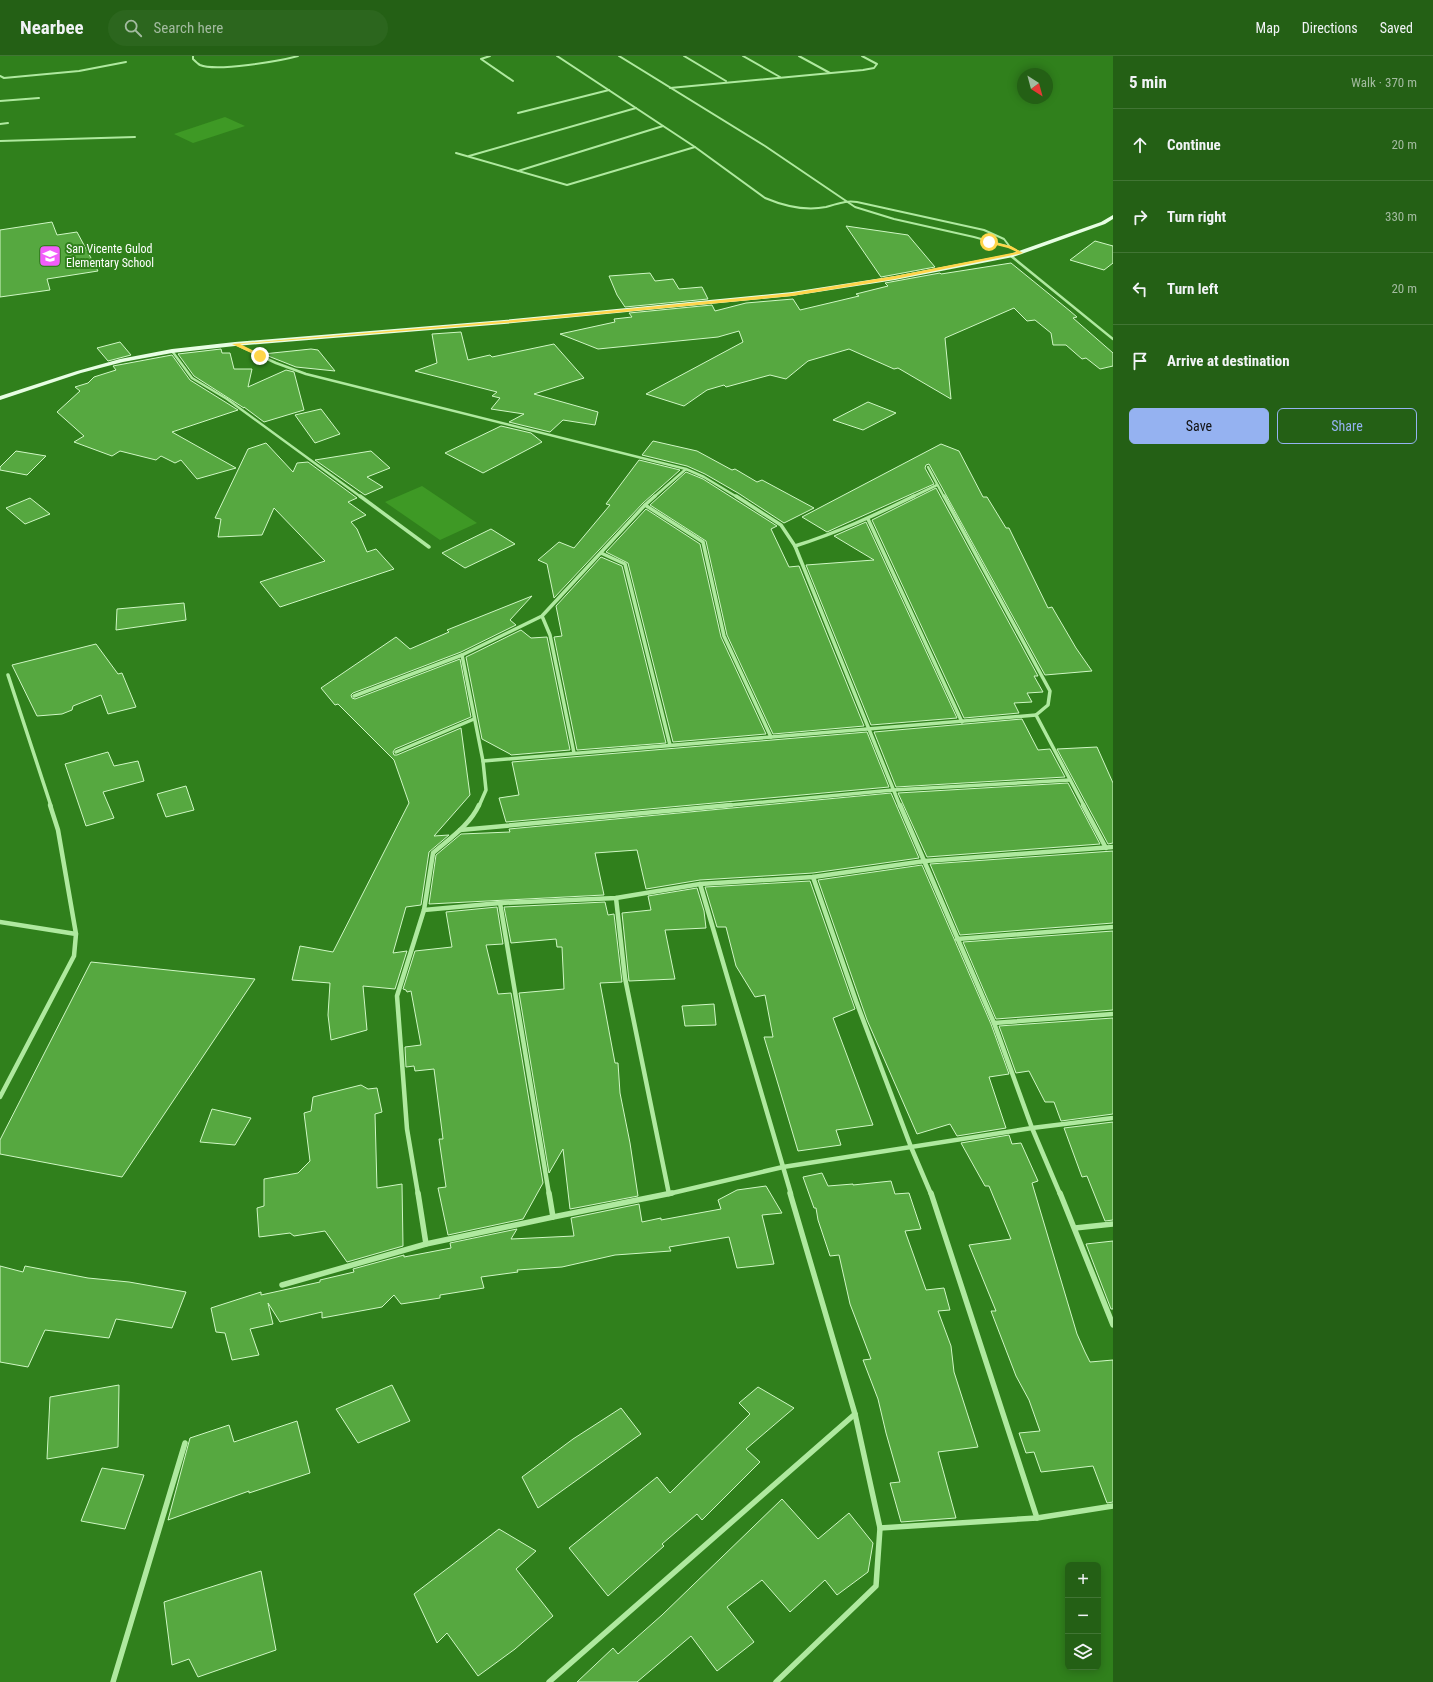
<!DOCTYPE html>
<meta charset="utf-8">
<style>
body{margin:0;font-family:"Roboto Condensed",sans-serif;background:#2c661e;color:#f1f3f6}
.controls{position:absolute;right:12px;bottom:12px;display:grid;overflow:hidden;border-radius:6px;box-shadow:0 2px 10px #0003}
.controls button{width:36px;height:36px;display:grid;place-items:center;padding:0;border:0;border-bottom:1px solid #417534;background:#246015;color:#f1f3f6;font:20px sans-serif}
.compass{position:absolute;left:1017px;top:12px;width:36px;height:36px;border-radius:50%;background:#246015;box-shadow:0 2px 10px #0003;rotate:144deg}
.stop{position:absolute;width:12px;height:12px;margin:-9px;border:3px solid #ffd54a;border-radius:50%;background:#fff}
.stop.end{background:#ffd54a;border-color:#fff;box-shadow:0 1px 4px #0008}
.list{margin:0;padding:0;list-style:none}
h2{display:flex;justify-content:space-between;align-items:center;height:52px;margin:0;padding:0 16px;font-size:17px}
h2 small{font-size:13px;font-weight:400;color:#a3bba0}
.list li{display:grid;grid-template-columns:26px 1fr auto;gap:12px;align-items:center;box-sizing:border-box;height:72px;padding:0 16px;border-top:1px solid #417534}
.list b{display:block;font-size:15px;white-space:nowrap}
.list em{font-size:13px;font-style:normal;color:#a3bba0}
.actions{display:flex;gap:8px;padding:12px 16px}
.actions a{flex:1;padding:9px 0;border:1px solid #95b2f1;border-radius:6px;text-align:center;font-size:14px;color:#95b2f1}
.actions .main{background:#95b2f1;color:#111}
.icon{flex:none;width:22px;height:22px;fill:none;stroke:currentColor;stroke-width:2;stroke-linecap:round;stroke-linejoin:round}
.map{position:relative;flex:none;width:1113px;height:1626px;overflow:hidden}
header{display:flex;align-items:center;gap:24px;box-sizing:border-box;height:56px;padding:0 20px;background:#246015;border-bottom:1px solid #417534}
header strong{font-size:19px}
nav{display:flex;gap:22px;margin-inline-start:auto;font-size:14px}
.search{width:280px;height:36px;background:#2c661e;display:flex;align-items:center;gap:10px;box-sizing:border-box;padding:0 14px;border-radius:22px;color:#a3bba0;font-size:15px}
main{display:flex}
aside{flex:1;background:#246015}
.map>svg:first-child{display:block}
</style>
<header>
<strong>Nearbee</strong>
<div class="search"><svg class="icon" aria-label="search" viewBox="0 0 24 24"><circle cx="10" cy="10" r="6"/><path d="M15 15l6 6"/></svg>Search here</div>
<nav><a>Map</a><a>Directions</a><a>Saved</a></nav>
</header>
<main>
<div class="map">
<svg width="1113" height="1626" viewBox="0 0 1113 1626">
<rect width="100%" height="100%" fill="#30801c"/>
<!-- green -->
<g fill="#3e9925">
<polygon points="225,61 245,70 193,87 174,78"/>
<polygon points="422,430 477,467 440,484 385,446"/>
</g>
<!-- building -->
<g fill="#56a840" stroke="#cff7c4">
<polygon points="52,166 57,179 77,176 98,215 47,223 50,234 0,241 0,174"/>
<polygon points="846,170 908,179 935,211 881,221"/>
<polygon points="1095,185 1113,190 1113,207 1104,214 1070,204"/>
<polygon points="1011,207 1070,255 1077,261 1073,262 1113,297 1113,310 1100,313 1086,302 1082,303 1066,289 1053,289 1051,277 1035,264 1027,265 1014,252 945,282 951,343 898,312 894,313 849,293 808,305 786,323 770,319 726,331 724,329 707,334 684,350 646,338 743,286 739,275 718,281 598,293 560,278 615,266 614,263 632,261 629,257 712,249 715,255 746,247 793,243 800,254 859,240 856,238 888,230 885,227 940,217 941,218"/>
<polygon points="650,217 655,225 673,223 679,233 702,231 708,243 625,251 617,239 609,220"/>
<polygon points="461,276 468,304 490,299 492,301 554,288 584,322 534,338 598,356 595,369 563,364 550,376 509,366 524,358 491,353 500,342 492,340 497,336 415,315 437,307 432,278"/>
<polygon points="120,286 131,299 108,305 97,292"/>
<polygon points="221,293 222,297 230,297 234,313 252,313 248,331 286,314 294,316 304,354 264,366 244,351 244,352 194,320 178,298"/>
<polygon points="311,293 318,294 335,315 296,311 263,298"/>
<polygon points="172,299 190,324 238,354 172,376 236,412 197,423 181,404 175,407 161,400 156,404 120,395 112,400 74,386 84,380 57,356 80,335 75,331 88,327 94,321 116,314 113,310"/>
<polygon points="868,346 896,357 863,374 833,364"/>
<polygon points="321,353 340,378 315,387 295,359"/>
<polygon points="501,370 531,377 542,386 483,417 445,397"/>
<polygon points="653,385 697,395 732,414 735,413 757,426 762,424 814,452 784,467 738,437 705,418 687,410 642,399"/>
<polygon points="266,387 293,416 297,407 308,406 357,442 348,446 366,459 351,466 357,473 367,496 376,493 394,513 280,551 260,526 325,505 274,452 262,479 218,481 221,463 215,462 248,393"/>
<polygon points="941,388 959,395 983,441 987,441 1006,472 1009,472 1048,552 1052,551 1076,592 1092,615 1045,619 929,408 926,409 925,412 934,428 840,470 827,476 802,461"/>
<polygon points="16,395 46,400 27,419 0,414 0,411"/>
<polygon points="371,395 390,412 367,421 383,431 365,439 315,404"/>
<polygon points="639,404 680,414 643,447 554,542 547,508 538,504 559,486 574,492 610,449 606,448"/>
<polygon points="686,416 703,423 777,470 771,473 789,511 799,510 864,670 773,678 727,579 706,485 650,449"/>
<polygon points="936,432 1038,620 1034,620 1043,636 1027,637 1032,646 1014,647 1019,657 964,662 872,464"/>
<polygon points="30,442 50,458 25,468 6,452"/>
<polygon points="646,453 700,488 721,581 766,678 673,686 628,507 606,496"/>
<polygon points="866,466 957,662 871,669 806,509 874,504 834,480"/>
<polygon points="491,473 515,488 465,512 442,497"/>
<polygon points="601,501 622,510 666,687 577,694 554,581 562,580 556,550"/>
<polygon points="532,540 510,564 516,569 461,596 353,637 351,639 352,642 355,643 460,603 471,661 395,693 393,696 394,699 397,699 461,672 470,739 434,780 449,779 429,796 421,849 406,851 393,897 407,895 395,933 363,930 367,974 331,984 328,959 330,927 292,924 300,890 333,896 409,747 394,704 338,648 335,649 321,632 396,581 410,593 449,576 447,574"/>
<polygon points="184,547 186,564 116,574 117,553"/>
<polygon points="521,574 531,582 547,581 570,694 511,699 510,698 482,683 466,601"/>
<polygon points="96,588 118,618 122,617 136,651 108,658 101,639 73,650 72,654 62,658 37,660 12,609"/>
<polygon points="1022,663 1038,694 1050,693 1065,721 896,731 874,676"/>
<polygon points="867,676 889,731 506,766 499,742 519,739 512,706"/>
<polygon points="1097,691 1113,727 1113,787 1108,788 1057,693"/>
<polygon points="108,696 114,710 138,705 144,725 103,736 114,762 86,770 65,708"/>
<polygon points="1068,727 1100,788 927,801 898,737"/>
<polygon points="186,730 194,754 166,761 157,738"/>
<polygon points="891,737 919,802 813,817 700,824 646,833 637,794 595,797 604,839 429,848 436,799 461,778 510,776 509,773"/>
<polygon points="1113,795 1113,867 960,879 930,808"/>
<polygon points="922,809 991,968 1009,1018 989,1021 1006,1072 957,1080 950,1068 917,1078 867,964 818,824"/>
<polygon points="810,825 855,953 833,962 873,1069 836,1074 841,1089 798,1095 764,981 773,981 765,939 755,941 736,910 726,871 717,871 705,831"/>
<polygon points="697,832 704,855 706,872 665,874 675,923 629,925 622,857 651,854 648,840"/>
<polygon points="605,846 608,859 614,858 622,926 600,927 615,1007 618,1007 620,1037 630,1087 638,1140 570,1153 563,1093 549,1117 519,937 564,933 562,891 557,891 556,883 511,887 504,851"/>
<polygon points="497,851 503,888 486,889 498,938 511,937 543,1127 523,1163 448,1179 438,1132 446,1131 439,1083 443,1083 434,1013 415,1015 414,1010 406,1011 405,991 421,989 411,935 407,936 406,934 403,933 415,895 452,891 446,856"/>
<polygon points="1113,875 1113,954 996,963 963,886"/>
<polygon points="91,906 255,923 122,1121 0,1098 0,1084"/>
<polygon points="714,948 716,969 685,970 682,950"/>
<polygon points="1113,962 1113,1058 1061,1065 1054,1046 1045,1046 1029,1015 1016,1017 999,970"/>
<polygon points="361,1029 368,1033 377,1032 382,1056 375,1058 377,1132 402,1128 403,1190 347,1206 325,1175 294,1180 290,1177 259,1181 257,1152 264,1150 264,1123 298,1117 310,1105 304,1057 311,1055 313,1041"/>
<polygon points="212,1053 251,1062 235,1089 200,1086"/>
<polygon points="1113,1066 1113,1164 1105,1165 1087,1120 1082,1121 1064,1072"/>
<polygon points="1009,1079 1012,1088 1021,1087 1038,1125 1032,1127 1077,1278 1085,1296 1090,1306 1113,1304 1113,1446 1107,1447 1093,1410 1041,1416 1034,1396 1026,1397 1019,1377 1040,1375 1029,1344 1016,1320 991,1255 996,1255 969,1189 1011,1183 989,1130 985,1130 961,1087"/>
<polygon points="822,1117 828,1130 853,1128 853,1129 891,1125 895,1138 909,1137 921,1173 905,1175 926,1234 944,1232 950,1254 938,1255 951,1290 954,1316 978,1391 938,1396 956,1462 901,1466 890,1427 900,1426 886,1377 878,1343 863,1304 871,1303 850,1248 839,1199 830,1200 818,1164 816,1152 814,1152 803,1121"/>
<polygon points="766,1130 782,1157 762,1159 774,1208 737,1212 729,1181 669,1191 671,1195 615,1199 562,1211 517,1214 518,1216 481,1221 484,1232 440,1239 440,1242 401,1248 394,1239 382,1251 322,1262 322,1256 280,1266 268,1247 273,1268 250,1273 259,1299 232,1304 225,1277 216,1276 211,1252 261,1236 261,1239 320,1226 320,1224 354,1216 353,1213 404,1199 404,1201 451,1192 450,1187 517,1173 511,1183 574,1180 571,1162 639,1148 642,1166 661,1162 661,1164 721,1153 718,1144 737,1134"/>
<polygon points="1113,1185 1113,1253 1111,1253 1086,1188"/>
<polygon points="0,1210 23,1216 25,1210 88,1222 129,1226 186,1236 172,1272 116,1263 109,1282 45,1274 28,1311 0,1306"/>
<polygon points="119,1329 118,1391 47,1403 50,1341"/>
<polygon points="392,1329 410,1365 358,1387 336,1353"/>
<polygon points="758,1331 794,1352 746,1393 760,1406 702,1464 697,1458 662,1488 664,1490 608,1540 569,1492 657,1421 670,1437 750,1358 739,1347"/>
<polygon points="621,1352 641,1378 538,1452 522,1421 573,1383"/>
<polygon points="297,1365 310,1417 249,1437 249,1435 168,1464 190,1382 229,1369 234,1386"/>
<polygon points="102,1412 144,1419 125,1473 81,1465"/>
<polygon points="782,1443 818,1483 849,1457 873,1487 868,1516 837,1539 825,1524 790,1556 762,1524 727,1551 754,1586 717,1615 691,1580 637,1626 577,1626 613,1592 618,1598 662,1559"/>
<polygon points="499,1473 536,1495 516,1513 553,1560 515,1593 478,1620 447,1577 437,1587 414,1538"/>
<polygon points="261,1515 276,1594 198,1621 189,1603 172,1609 164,1546"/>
</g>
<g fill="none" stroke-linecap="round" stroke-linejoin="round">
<!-- street-far4 -->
<g stroke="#afe99f" stroke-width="2">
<path d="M193 0V3C195 5 198 8 200 9 216 16 280 5 298 0"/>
<polyline points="490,0 481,3 513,25"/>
<path d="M557 0 695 91 765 142C784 150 806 155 826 151 838 148 845 144 857 146L984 174 1004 183 1010 191"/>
<polyline points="619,0 765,90 855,151 894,163 974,181 1010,191 1019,196"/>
<polyline points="684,0 726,25"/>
<polyline points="743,0 780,21"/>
<polyline points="799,0 830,17"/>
<polyline points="0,20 4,22 79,15 126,6"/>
<polyline points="670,32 863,14 874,12 877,8 862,0"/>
<polyline points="0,45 39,42"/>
<polyline points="518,57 609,34"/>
<polyline points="0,68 8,67"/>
<polyline points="0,85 135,81"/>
<polyline points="456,97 567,129 695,91"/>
<polyline points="469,100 636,52"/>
<polyline points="518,115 663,70"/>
</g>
<!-- street-far3 -->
<g stroke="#afe99f" stroke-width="2.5">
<polyline points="1017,195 1021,197"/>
<polyline points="1011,200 1113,283"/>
<polyline points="235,288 276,307 306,318 686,413 704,421 737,441"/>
<polyline points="172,295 192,322 227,343 361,441"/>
<polyline points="928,411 944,441"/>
<polyline points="654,441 686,413"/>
<polyline points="912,441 937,429"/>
</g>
<!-- street-far2 -->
<g stroke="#afe99f" stroke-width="3.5">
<polyline points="360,440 429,491"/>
<polyline points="736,440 781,469 795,490 900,750"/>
<polyline points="944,440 1050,635 1048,649 1036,659 1084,750"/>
<polyline points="645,449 703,486 724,580 771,681"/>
<polyline points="868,463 962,666"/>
<path d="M795 490C837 477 875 459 914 440"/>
<polyline points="601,497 625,508 670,689"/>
<polyline points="542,560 550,579 574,697"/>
<polyline points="8,619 51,750"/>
<polyline points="354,640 462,599"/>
<polyline points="396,696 474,663"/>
<polyline points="483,705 1036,659"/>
<polyline points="479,750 486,734 483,705 462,599 542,560 645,449 655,440"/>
<polyline points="721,750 893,734 1070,724"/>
</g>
<!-- street-far1 -->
<g stroke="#afe99f" stroke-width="4.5">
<polyline points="50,749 58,774 76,878"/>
<polyline points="900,749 994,967 1032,1072 1060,1138"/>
<polyline points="1083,749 1106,792"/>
<polyline points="460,774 731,749"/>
<polyline points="813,821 856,945 911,1091 931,1138"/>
<polyline points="700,828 791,1138"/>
<polyline points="616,842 625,922 669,1138"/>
<polyline points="500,847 549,1138"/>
<polyline points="424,854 500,847 616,842 700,828 813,821 925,805 1113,791"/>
<polyline points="0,866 76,878 74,900 0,1041"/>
<polyline points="957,883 1113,871"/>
<polyline points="994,967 1113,958"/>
<path d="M418 1138 407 1073 397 940 424 854 433 797C449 783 470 769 479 749"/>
<polyline points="668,1138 783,1111 1032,1072 1113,1062"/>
</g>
<!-- street -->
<g stroke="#afe99f" stroke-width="5.5">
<polyline points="418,1137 426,1188"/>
<polyline points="549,1137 553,1161 672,1137"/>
<polyline points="790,1137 855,1358 880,1472 1037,1462 1113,1450"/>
<polyline points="931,1137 1037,1462"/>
<polyline points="1060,1137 1113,1269"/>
<polyline points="1075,1172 1113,1168"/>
<polyline points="282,1229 426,1188 553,1161"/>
<polyline points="113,1626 185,1387"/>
<polyline points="549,1626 855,1358"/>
<polyline points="776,1626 876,1530 880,1472"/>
</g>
<!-- primary -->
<polygon fill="#e7fee3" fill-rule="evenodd" points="1113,159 1113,163 1105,168 1013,201 895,224 792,240 504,268 235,290 172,297 123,306 81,317 0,344 0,340 77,315 120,303 172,293 235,286 504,264 792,236 895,220 1010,198 1101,166"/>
</g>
<!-- route -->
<polygon fill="#ffd54a" points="989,185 1011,190 1023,197 895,223 792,240 504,267 240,288 262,299 260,301 232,288 504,265 792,237 895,220 1017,196 1008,192 988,187"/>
<!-- icons -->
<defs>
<g id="school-square" transform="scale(1.15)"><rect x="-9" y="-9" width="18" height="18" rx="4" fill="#f25dfa" stroke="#30801c"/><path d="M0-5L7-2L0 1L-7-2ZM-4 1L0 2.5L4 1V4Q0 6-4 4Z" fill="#fff"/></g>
</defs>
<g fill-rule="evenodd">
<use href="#school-square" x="50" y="200"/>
</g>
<g text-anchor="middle" stroke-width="4" stroke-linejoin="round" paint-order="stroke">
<!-- far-poi labels -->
<g font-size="12" fill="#fff" stroke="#30801c" text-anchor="start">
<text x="66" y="197">San Vicente Gulod<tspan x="66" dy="14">Elementary School</tspan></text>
</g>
</g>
</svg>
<div class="controls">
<button>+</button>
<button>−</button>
<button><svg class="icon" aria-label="layers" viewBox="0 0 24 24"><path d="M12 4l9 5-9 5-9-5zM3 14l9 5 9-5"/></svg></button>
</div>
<svg class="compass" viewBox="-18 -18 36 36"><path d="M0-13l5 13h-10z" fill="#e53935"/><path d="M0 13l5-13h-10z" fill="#a3bba0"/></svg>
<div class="stop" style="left:989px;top:186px"></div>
<div class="stop end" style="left:260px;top:300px"></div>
</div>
<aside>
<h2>5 min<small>Walk · 370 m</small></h2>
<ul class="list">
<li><svg class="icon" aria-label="ahead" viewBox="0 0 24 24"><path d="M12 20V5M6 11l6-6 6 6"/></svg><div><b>Continue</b></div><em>20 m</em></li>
<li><svg class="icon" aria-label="right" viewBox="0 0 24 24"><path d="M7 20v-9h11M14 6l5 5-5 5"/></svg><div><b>Turn right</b></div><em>330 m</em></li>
<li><svg class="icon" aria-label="left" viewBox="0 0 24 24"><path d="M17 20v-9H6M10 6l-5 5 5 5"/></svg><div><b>Turn left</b></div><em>20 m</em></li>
<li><svg class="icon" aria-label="arrive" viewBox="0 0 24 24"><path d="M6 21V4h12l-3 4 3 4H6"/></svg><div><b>Arrive at destination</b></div></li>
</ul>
<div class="actions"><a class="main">Save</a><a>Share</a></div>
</aside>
</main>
